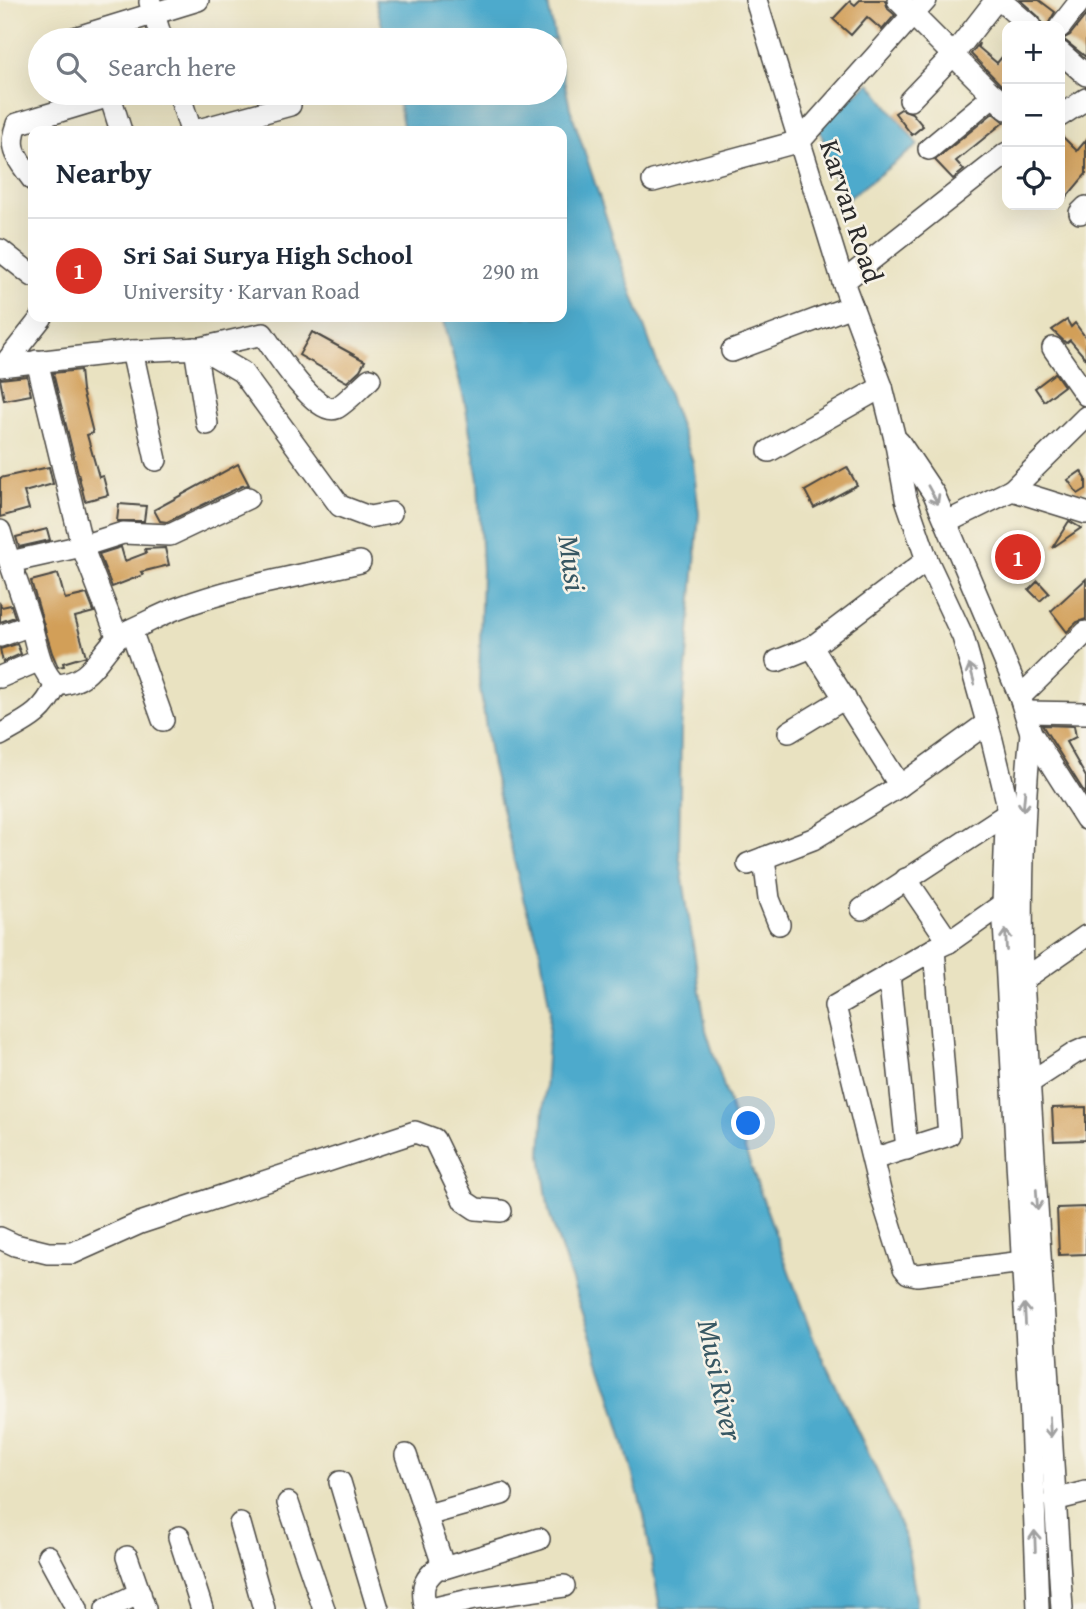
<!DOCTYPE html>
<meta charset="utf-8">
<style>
body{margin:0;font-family:"Gentium Book Plus",serif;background:#f2f2f3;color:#1f2937}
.controls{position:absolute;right:21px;top:21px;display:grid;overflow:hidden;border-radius:14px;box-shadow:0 7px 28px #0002}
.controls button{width:63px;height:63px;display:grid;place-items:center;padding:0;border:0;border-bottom:2px solid #e0e1e3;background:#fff;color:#1f2937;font:35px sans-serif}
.you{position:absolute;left:749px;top:1124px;width:24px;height:24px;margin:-18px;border:5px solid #fff;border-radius:50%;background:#1a73e8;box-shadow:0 0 0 10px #1a73e833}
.badge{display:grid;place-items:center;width:46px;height:46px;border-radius:50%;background:#d93025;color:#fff;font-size:23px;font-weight:700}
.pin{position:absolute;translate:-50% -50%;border:4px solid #fff;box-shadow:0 2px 7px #0006}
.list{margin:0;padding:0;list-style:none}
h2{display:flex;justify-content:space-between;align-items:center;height:91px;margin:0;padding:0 28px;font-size:30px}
h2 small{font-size:23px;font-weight:400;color:#747a83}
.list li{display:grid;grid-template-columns:46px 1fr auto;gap:21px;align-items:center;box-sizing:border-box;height:105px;padding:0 28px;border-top:2px solid #e0e1e3}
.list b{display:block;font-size:26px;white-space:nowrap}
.list p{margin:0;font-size:23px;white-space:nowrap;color:#747a83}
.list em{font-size:23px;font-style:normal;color:#747a83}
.icon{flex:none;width:38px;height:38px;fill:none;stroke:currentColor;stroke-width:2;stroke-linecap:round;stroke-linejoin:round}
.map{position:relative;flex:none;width:1086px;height:1609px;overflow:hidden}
.search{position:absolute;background:#fff;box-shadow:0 7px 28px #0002;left:28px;top:28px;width:539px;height:77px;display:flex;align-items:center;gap:18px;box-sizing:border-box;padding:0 24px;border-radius:38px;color:#747a83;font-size:26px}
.panel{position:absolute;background:#fff;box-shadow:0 7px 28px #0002;left:28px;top:126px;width:539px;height:196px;border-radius:14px}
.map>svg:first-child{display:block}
</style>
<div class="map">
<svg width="1086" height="1609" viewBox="0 0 1086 1609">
<rect width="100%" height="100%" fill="#f7f3e8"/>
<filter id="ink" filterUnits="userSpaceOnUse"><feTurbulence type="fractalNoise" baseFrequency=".0143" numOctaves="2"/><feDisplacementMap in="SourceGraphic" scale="14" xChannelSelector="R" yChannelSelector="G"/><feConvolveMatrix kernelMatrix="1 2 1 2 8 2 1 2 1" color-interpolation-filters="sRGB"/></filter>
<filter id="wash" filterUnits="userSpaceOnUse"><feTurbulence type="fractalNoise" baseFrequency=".00686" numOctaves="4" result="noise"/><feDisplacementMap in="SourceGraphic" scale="28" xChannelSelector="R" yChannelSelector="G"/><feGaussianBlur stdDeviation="1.57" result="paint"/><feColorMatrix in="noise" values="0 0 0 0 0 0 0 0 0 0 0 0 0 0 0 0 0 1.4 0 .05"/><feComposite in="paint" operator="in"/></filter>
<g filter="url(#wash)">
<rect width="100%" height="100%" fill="#e9e2c1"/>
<!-- water -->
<g fill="#4eaacc" stroke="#3c6a7c" stroke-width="2">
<polygon points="375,0 547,0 570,108 623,268 693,462 699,514 681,730 679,853 706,1030 737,1128 812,1335 880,1478 906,1539 916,1598 916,1609 660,1609 644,1515 609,1390 549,1213 541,1155 550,1009 539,944 524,902 491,762 479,681 482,570 478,480 465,403 443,317 562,317 562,131 404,131 397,93 555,93 555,40 386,40"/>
<polygon points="870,83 918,145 842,203 818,123"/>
</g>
<g id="blocks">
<!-- building -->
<g fill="#d29f59">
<polygon points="860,0 885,0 888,9 895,15 882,30 867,17 851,35 833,19 850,1 855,5"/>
<polygon points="1020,0 1039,0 1055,12 1047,26 1043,26 1039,17"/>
<polygon points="1086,15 1086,57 1063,39 1070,35"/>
<polygon points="979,43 978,47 997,63 1007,51 1007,91 971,54"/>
<polygon points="901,109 912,113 923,126 912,135 895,113"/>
<polygon points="993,113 1004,122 956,161 964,170 953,179 935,160"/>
<polygon points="1060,134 1077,151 1086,140 1086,174 1060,205"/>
<polygon points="1067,320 1071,327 1075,323 1086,338 1086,359 1070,340 1066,343 1052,330"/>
<polygon points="312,332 365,361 360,370 347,382 299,355"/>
<polygon points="80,370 82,390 93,433 87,435 99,477 103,476 108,495 85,501 53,373"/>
<polygon points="1055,373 1064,386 1044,401 1035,388"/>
<polygon points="27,376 31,395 4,400 0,379"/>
<polygon points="238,464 249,485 242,486 167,522 160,521 154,510"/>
<polygon points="49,467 53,484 24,492 29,509 0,517 0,478"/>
<polygon points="847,467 857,485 814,508 805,491"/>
<polygon points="1081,471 1086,479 1086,489 1078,494 1068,480"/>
<polygon points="119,504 146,506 144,521 117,521"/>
<polygon points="1069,521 1081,528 1052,548"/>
<polygon points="47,529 50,540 19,547 16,537"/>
<polygon points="121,547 125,561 146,553 145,549 165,548 169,565 141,572 143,575 112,587 99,554"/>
<polygon points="58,574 65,599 87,594 94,612 75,617 86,656 63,663 64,666 58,667 52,653 31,581"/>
<polygon points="1086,579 1086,619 1077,622 1067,632 1051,611"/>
<polygon points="1038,581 1049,593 1040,601 1029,590"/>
<polygon points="0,604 2,607 11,605 15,617 0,622"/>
<polygon points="17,644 21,654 3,662 0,649"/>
<polygon points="1042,725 1074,726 1076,737 1066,742 1086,777 1086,795"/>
<polygon points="1086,1107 1086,1140 1054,1141 1052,1108"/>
<polygon points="1086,1207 1086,1254 1059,1255 1057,1208"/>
</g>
</g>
</g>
<g filter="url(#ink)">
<use href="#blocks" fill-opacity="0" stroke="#484642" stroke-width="2"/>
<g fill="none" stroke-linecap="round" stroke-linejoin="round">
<!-- minor casing -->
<g stroke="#484642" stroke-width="24">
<g id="minor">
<polyline points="756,0 843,282 882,387 895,439 906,499 927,560 963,637 992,740 1007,802 1003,904 1031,1419 1038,1609"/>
<polyline points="898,0 1007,109"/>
<polyline points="1000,0 1030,26"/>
<polyline points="150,2 162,40"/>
<polyline points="1060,27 1081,0"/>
<polyline points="68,40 198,0"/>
<polyline points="1060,52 1086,75"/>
<polyline points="109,93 121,131"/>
<polyline points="179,93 191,131"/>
<polyline points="910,100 954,54 996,0"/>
<polyline points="1060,116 1086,99"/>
<polyline points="195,131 290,105"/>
<polyline points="929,149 994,95"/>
<path d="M33 180C18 159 7 150 17 124L110 96"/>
<polyline points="653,181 800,141 926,0"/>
<polyline points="1080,213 1086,207"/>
<polyline points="0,250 33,276"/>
<polyline points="843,282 1007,153"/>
<polyline points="195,348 207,424"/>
<polyline points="201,348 242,372 340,506 369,517 391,513"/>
<polyline points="1053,348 1086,395"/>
<polyline points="132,351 156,460"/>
<polyline points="732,351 852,306"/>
<polyline points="37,361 82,546 117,636"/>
<polyline points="4,365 42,317"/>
<path d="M0 366 132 351 201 348 263 334C273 349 316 416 336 408 345 404 361 386 370 379"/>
<polyline points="899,442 934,494 1020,697 1031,733 1086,819"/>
<polyline points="769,451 882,387"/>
<polyline points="1012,490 1086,417"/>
<polyline points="947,522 1012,490 1086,513"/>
<path d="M0 531C9 563 22 594 31 625 37 646 39 669 56 685 99 683 98 645 130 630 146 623 162 614 178 608 236 586 300 576 360 562"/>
<polyline points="927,560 812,647 900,786 987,723"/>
<polyline points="10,562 82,546 123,533 170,535 248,498"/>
<polyline points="131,630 163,720"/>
<polyline points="0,636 31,625"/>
<polyline points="777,661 812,647"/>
<polyline points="0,677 40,660"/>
<polyline points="1020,697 1086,632"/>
<polyline points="1026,712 1086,713"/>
<polyline points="789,732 845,698"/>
<path d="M1031 733C1022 817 1021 896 1023 980L1062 1609"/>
<path d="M0 735C27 720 43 714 56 685"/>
<polyline points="764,858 769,899 779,924"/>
<polyline points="748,864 813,839 900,786"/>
<polyline points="906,879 949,942 1003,904"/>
<polyline points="862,909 1007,814"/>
<polyline points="934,949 835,1006 881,1195 904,1268 908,1273 917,1275 1023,1262"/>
<polyline points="889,975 907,1149"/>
<polyline points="1023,980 1086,936"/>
<polyline points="1029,1083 1075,1053 1086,1048"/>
<polyline points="873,1159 949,1135 934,949 949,942"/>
<polyline points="0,1238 15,1245 48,1253 73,1253 140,1223 415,1132 434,1139 464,1201 476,1209 501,1211"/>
<polyline points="406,1455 444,1568 539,1539"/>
<polyline points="340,1482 378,1609"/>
<polyline points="1054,1500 1086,1492"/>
<polyline points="288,1503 324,1609"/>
<polyline points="427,1515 502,1494"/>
<polyline points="240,1524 264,1609"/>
<polyline points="179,1537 202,1609"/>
<polyline points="48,1556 77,1609"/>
<polyline points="127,1557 145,1609"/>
<polyline points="106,1609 140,1593"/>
<path d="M426 1609C420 1585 424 1579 442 1564"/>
<polyline points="431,1609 474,1599 564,1586"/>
</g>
</g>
<!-- minor -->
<use href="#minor" stroke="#fff" stroke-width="21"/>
</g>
<!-- one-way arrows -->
<defs><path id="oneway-shaft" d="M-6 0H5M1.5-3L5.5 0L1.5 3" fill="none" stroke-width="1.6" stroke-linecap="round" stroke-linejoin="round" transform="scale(1.75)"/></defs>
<g stroke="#a0a0a0">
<use href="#oneway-shaft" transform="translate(933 495) rotate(61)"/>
<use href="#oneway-shaft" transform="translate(972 674) rotate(-105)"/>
<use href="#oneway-shaft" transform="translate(1024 801) rotate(95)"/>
<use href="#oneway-shaft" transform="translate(1006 940) rotate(-93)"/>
<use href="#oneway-shaft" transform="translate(1037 1200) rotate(86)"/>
<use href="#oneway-shaft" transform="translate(1025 1314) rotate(-93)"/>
<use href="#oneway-shaft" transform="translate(1050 1427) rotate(87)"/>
<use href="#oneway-shaft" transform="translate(1035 1541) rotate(-92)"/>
</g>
</g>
<g text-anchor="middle" stroke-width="5" stroke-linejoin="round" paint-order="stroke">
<!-- street labels -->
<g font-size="28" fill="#2b2b2b" stroke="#f7f3e8">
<text transform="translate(852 211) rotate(72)" y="10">Karvan Road</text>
</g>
<!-- water labels -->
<g font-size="30" font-style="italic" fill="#375763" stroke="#f7f3e8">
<text transform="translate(572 563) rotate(82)" y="10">Musi</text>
<text transform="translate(720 1380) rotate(78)" y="10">Musi River</text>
</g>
</g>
</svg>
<div class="controls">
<button>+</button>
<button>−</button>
<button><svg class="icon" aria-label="locate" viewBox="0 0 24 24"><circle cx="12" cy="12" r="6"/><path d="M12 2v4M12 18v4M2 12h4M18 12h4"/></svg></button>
</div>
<div class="you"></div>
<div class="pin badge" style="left:1018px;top:557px">1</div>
<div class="search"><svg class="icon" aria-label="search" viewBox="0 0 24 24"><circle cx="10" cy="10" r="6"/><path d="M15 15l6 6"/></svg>Search here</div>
<section class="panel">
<h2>Nearby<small></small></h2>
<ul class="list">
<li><span class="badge">1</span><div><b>Sri Sai Surya High School</b><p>University · Karvan Road</p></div><em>290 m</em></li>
</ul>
</section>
</div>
